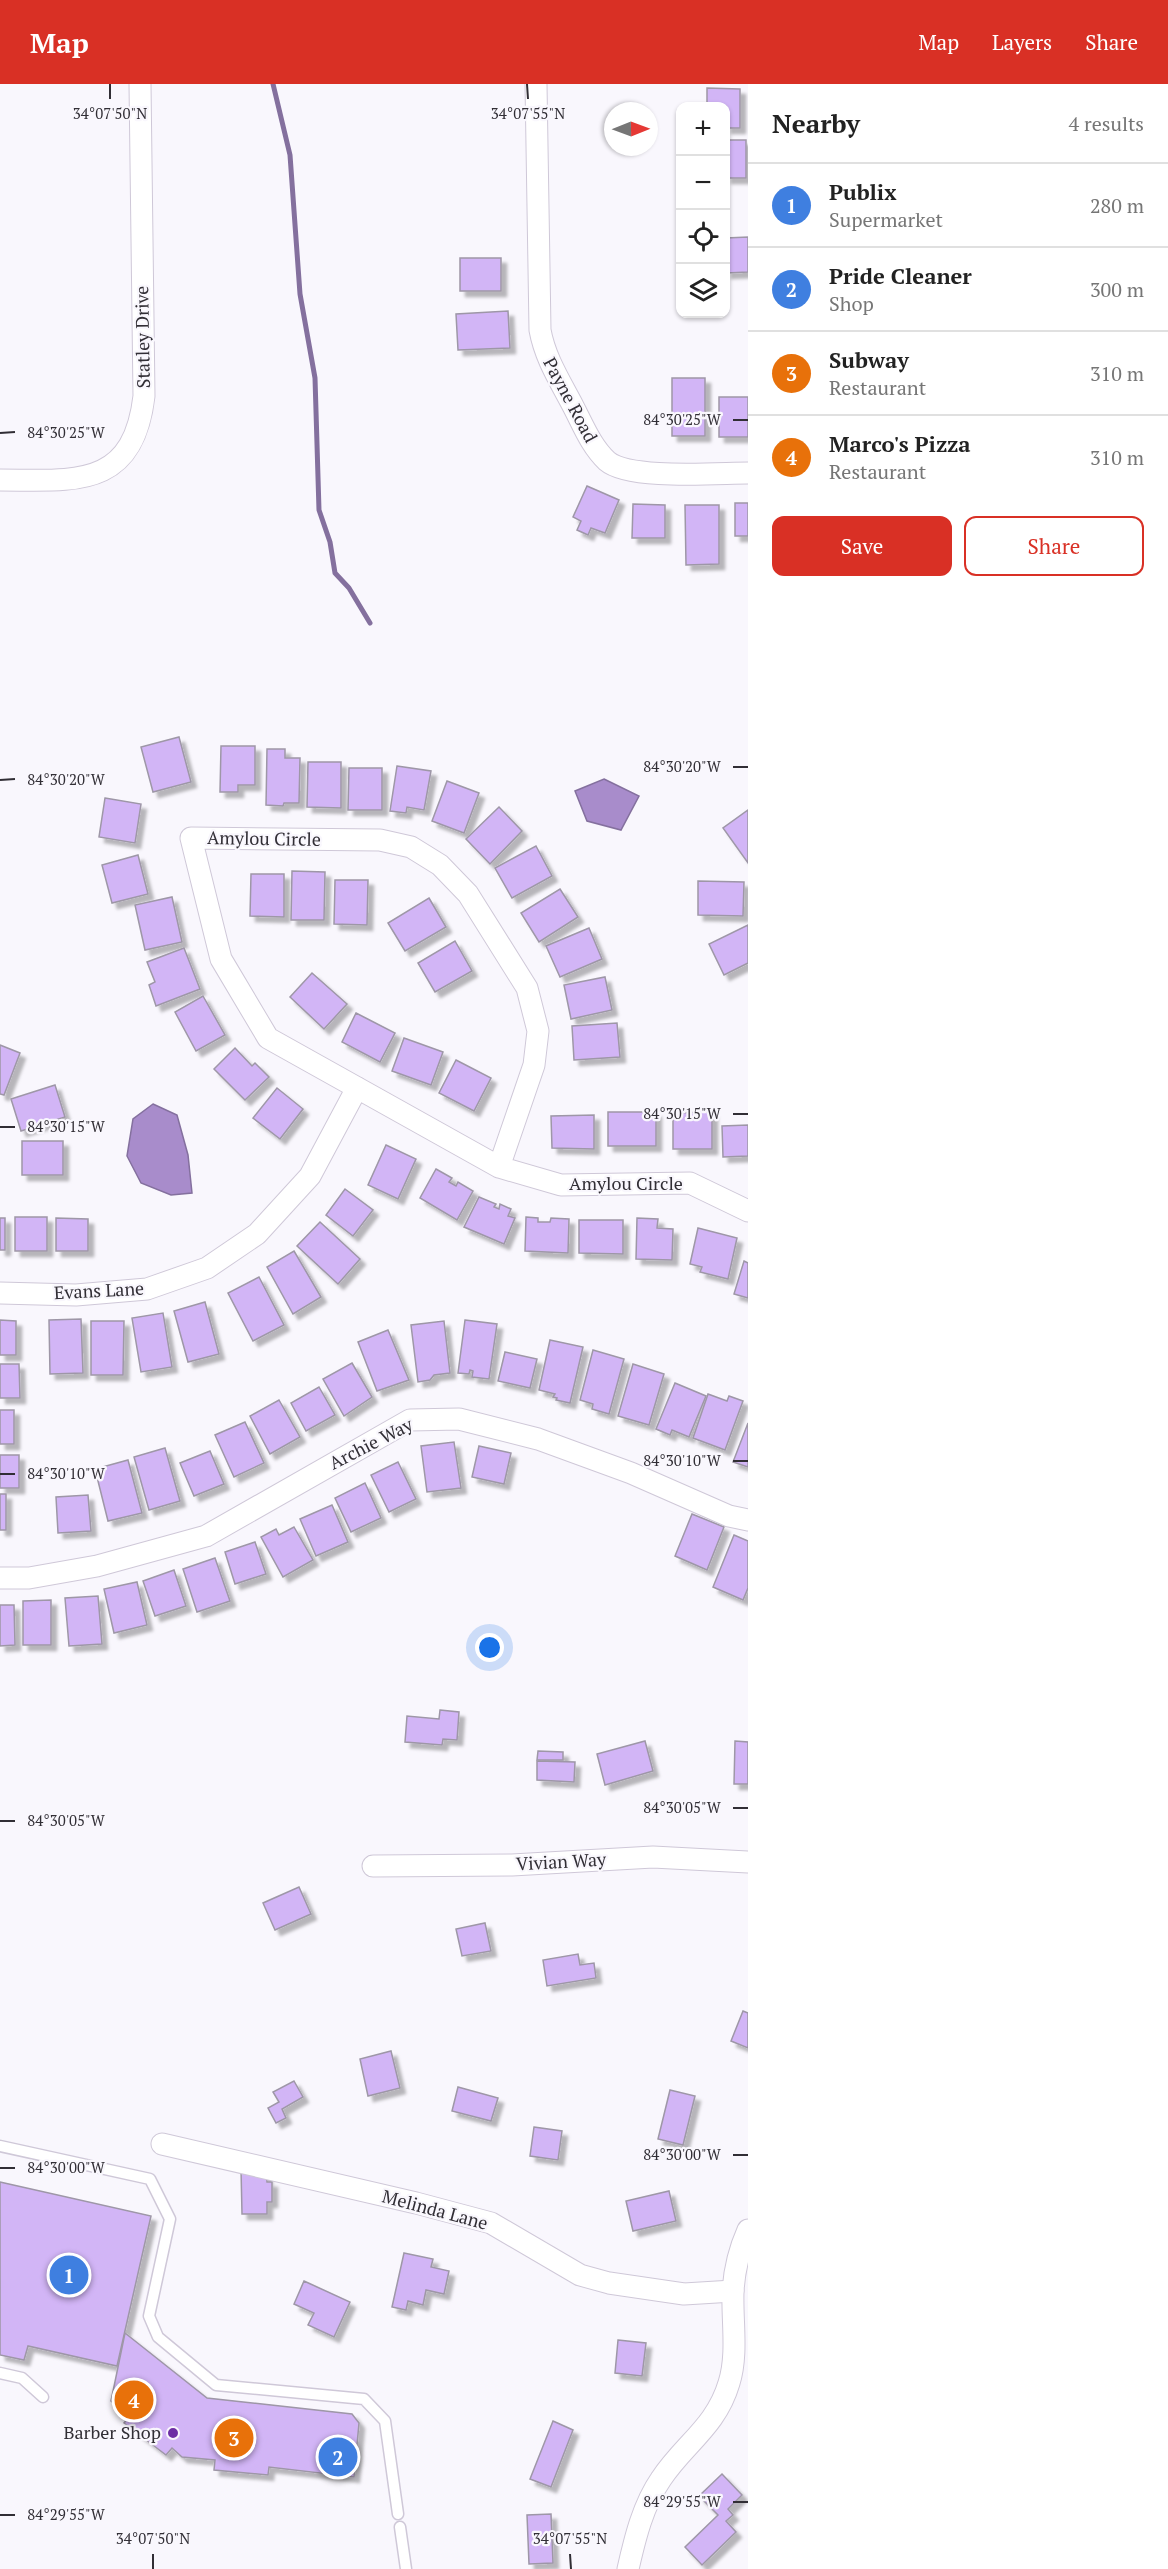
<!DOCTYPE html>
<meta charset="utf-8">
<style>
body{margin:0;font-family:"PT Serif",serif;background:#f6f6f6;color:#222}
.controls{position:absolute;right:18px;top:18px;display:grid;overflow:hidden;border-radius:12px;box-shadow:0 2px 4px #0004}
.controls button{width:54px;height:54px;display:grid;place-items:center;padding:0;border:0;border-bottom:2px solid #e0e0e0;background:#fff;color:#222;font:30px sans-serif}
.compass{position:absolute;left:604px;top:18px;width:54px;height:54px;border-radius:50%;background:#fff;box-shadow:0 2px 4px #0004;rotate:89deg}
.you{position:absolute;left:490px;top:1564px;width:21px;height:21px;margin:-15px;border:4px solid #fff;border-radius:50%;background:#1a73e8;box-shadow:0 0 0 9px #1a73e833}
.badge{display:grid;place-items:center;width:39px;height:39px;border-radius:50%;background:#d93025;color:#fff;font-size:20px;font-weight:700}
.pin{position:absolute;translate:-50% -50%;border:3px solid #fff;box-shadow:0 2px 6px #0006}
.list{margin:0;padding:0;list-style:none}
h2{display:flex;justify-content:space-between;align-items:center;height:78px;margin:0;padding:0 24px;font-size:26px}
h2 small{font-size:20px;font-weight:400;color:#767676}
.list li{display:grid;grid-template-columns:39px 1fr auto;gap:18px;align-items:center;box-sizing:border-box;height:84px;padding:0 24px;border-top:2px solid #e0e0e0}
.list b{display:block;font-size:22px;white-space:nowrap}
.list p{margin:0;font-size:20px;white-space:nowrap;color:#767676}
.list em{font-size:20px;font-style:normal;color:#767676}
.actions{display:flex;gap:12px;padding:18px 24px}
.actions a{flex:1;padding:14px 0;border:2px solid #d93025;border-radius:12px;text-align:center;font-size:21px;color:#d93025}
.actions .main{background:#d93025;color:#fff}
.icon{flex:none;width:33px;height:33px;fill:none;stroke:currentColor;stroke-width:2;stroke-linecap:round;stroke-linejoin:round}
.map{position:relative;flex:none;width:748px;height:2485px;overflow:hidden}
header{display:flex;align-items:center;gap:36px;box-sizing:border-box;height:84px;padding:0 30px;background:#d93025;color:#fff}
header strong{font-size:28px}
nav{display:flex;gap:33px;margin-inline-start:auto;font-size:21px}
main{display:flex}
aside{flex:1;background:#fff}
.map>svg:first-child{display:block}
</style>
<header>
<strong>Map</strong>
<nav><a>Map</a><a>Layers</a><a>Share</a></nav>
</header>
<main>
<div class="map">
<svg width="748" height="2485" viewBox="0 0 748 2485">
<defs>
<filter id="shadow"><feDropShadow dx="5.5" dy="5.5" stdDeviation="1.5" flood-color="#0004"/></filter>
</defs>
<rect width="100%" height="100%" fill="#f9f7fd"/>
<!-- water -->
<g fill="#a88ccb" stroke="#84709e" stroke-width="1.5">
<polygon points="604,695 639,712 621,746 587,737 575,707"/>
<polygon points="153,1020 177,1031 188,1071 192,1109 171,1111 141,1099 127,1072 133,1035"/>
</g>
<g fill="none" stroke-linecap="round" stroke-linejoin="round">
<!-- stream -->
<polyline stroke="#84709e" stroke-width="5" points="273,0 290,71 300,210 315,294 319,426 330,458 335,489 349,504 370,539"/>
</g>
<!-- building -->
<g fill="#d2b5f6" stroke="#9e97a7" stroke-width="1.5" filter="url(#shadow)">
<polygon points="707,4 740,5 740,44 726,44 726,22 707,22"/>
<rect x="726" y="56" width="20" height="38"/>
<polygon points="748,153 748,188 726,189 726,154"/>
<rect x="460" y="174" width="41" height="33"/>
<polygon points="508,227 510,264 458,266 456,230"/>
<rect x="672" y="294" width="33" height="58"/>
<rect x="719" y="313" width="29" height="40"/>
<polygon points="587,402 619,416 605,449 591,444 588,451 577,446 581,437 573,433"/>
<rect x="735" y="419" width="13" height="33"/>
<polygon points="633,420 665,421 665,454 632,454"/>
<polygon points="685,421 719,421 719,480 686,481"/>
<polygon points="179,653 191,698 153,708 141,663"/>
<polygon points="221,662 255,662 255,701 238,701 238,708 220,708"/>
<polygon points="267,665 285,665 285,674 300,674 299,719 284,719 283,722 266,721"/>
<polygon points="308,678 341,678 341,724 307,723"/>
<polygon points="397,682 431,687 424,726 407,723 406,729 390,727"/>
<polygon points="349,684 382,684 382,726 348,726"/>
<polygon points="447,697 479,709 464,749 432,737"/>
<polygon points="105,714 141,720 135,759 99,753"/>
<polygon points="499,723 522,747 490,780 466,755"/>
<polygon points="748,726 748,779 723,744"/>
<polygon points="536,762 552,792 512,814 495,784"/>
<polygon points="138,771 148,810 112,819 102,781"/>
<polygon points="292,787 325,788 324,836 291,836"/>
<polygon points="251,790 284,790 284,833 250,832"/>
<polygon points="335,796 368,796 367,841 334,840"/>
<polygon points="698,797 744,798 743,832 698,831"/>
<polygon points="560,805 578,833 539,858 521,829"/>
<polygon points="172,813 182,858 145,866 135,821"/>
<polygon points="429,814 446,843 405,867 388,839"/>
<polygon points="748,841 748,879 724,891 709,860"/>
<polygon points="589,844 602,875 560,893 546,862"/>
<polygon points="455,857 472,887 435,908 418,879"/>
<polygon points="184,864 200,905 156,922 149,901 155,898 147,878"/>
<polygon points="312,889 347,920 324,945 290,913"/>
<polygon points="605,893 612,926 571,935 564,901"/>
<polygon points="203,912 225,951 196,967 175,928"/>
<polygon points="356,929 395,949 380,978 342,958"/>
<polygon points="617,939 620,973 574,976 572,942"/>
<polygon points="404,954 443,968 431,1001 392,987"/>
<polygon points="0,961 20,969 4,1011 0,1010"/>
<polygon points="235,964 252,982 255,979 269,993 245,1016 214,985"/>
<polygon points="456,976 491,994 474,1027 439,1009"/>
<polygon points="55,1001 65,1033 21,1047 11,1015"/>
<polygon points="277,1004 303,1025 280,1055 253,1034"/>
<rect x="608" y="1028" width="48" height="34"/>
<polygon points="712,1028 712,1065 673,1065 673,1029"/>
<polygon points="594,1031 594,1065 552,1064 551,1032"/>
<polygon points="748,1041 748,1072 723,1073 722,1042"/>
<rect x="22" y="1057" width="41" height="34"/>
<polygon points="386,1061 416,1075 398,1115 368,1101"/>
<polygon points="436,1085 452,1094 449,1098 456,1102 458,1098 473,1107 457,1136 420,1114"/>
<polygon points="345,1105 373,1126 353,1152 326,1131"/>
<polygon points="479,1113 496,1120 494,1123 499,1125 500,1120 511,1125 508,1132 515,1134 504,1160 464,1143"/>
<rect x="15" y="1133" width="32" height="34"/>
<polygon points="526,1133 538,1134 538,1138 550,1138 551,1134 569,1135 568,1169 525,1167"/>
<rect x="0" y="1134" width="5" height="32"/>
<polygon points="56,1134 88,1135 88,1167 56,1167"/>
<polygon points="637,1134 658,1135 657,1144 673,1145 672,1176 636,1175"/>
<polygon points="579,1136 623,1136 623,1170 579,1169"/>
<polygon points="320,1138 360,1175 338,1200 297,1162"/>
<polygon points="698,1144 737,1154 728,1195 700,1188 702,1183 690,1180"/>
<polygon points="294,1167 321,1213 293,1230 267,1183"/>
<polygon points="744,1177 748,1179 748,1214 734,1210"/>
<polygon points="259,1193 284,1241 253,1257 228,1209"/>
<polygon points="205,1218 219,1270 188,1278 174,1227"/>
<polygon points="163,1229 172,1283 141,1288 132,1234"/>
<polygon points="81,1235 83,1289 50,1290 49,1236"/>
<polygon points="0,1236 16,1237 16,1271 0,1271"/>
<polygon points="465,1236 497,1240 489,1295 472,1293 473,1287 470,1286 469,1290 458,1289"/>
<polygon points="91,1237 124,1237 123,1291 91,1291"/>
<polygon points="444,1237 450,1289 434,1291 430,1296 418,1298 411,1241"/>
<polygon points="388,1246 409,1296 377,1307 358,1258"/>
<polygon points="550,1256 583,1263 570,1319 556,1316 557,1314 553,1313 555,1310 539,1306"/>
<polygon points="593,1266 624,1275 609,1330 592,1325 593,1320 580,1316"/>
<polygon points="505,1268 537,1275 530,1304 498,1297"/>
<polygon points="352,1279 372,1313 344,1332 323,1295"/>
<polygon points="0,1280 19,1280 20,1314 0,1314"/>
<polygon points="633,1280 664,1290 649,1341 618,1332"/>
<polygon points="675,1299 706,1312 689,1353 672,1346 670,1351 656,1345"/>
<polygon points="319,1303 335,1331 306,1347 291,1319"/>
<polygon points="708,1310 727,1317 729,1312 743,1317 725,1366 693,1354"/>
<polygon points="279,1316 300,1353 270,1370 250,1332"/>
<rect x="0" y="1326" width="14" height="34"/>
<polygon points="245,1338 264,1379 234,1393 215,1351"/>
<polygon points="748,1339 748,1383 733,1378"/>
<polygon points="454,1358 461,1404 427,1408 421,1362"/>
<polygon points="479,1362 511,1369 504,1400 472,1393"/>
<polygon points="165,1364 180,1417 149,1426 134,1373"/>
<polygon points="210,1367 224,1400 194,1412 180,1379"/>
<rect x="0" y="1371" width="19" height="33"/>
<polygon points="128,1376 142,1429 108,1437 95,1385"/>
<polygon points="398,1378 416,1415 389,1428 371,1391"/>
<polygon points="365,1399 381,1434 351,1448 335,1414"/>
<rect x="0" y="1410" width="6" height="36"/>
<polygon points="88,1411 91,1447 58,1449 56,1413"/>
<polygon points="332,1421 348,1458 316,1472 300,1435"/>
<polygon points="692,1430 724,1443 707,1486 675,1472"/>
<polygon points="294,1443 313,1476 283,1493 261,1453 276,1445 279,1451"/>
<polygon points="734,1451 748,1457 748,1504 743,1516 713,1503"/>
<polygon points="255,1458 266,1490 235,1500 225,1468"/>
<polygon points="215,1474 230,1517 197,1528 183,1485"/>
<polygon points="174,1486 186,1522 155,1532 143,1497"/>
<polygon points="137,1498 147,1541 114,1549 104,1505"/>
<polygon points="98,1512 102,1560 69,1562 65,1514"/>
<polygon points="51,1516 51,1561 23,1561 23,1517"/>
<polygon points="0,1521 14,1521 15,1561 0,1562"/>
<polygon points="440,1626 459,1628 457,1656 443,1655 442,1661 405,1658 407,1632 439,1635"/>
<polygon points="645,1657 653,1687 605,1701 597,1670"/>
<polygon points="735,1657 748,1658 748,1700 734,1700"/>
<polygon points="538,1667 563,1668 563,1676 537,1676"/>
<polygon points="537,1677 575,1678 574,1698 537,1696"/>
<polygon points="299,1803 311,1830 275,1846 263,1819"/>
<polygon points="485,1839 491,1867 462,1872 456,1845"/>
<polygon points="578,1870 580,1881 594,1879 596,1894 547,1902 543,1876"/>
<polygon points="743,1927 748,1929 748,1964 731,1957"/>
<polygon points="391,1967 400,2004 368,2012 360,1975"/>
<polygon points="294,1997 303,2013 282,2025 286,2034 276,2039 268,2024 279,2018 273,2008"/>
<polygon points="458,2003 498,2014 491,2037 452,2027"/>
<polygon points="670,2006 695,2012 683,2061 658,2055"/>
<polygon points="534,2043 562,2047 558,2076 530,2072"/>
<polygon points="241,2085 266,2085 267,2098 272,2098 272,2118 267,2118 267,2130 242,2130"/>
<polygon points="0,2098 151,2132 117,2282 28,2262 24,2276 0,2271"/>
<polygon points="669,2107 676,2137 633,2147 626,2117"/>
<polygon points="404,2169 433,2175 431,2183 449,2187 444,2210 426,2206 423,2221 408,2217 406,2226 392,2223"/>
<polygon points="304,2197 350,2218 334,2253 308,2241 314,2229 294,2220"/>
<polygon points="125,2249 207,2314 352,2330 359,2339 354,2393 269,2383 268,2391 214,2386 215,2376 182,2373 172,2364 166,2371 124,2339 129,2333 111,2317"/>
<polygon points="618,2256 646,2259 642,2292 615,2289"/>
<polygon points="553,2337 573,2346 551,2403 530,2395"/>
<polygon points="722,2390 742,2411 728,2425 733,2431 726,2437 736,2448 702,2481 685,2463 718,2431 699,2412"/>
<polygon points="551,2430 553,2479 529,2480 527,2431"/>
</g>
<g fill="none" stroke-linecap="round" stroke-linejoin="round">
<!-- lane casing -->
<g stroke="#cfc8d8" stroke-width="13">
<g id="lane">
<polyline points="0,2062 150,2095 170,2135 149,2232 158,2253 216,2301 364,2315 385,2337 398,2430"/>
<polyline points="0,2289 22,2294 43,2313"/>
<polyline points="400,2443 406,2485"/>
</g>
</g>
<!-- street casing -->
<g stroke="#cfc8d8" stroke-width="23">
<g id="street">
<path d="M536 0 540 246C545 274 560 297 573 322 583 341 591 362 607 377 629 396 717 389 748 389"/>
<path d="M0 396C74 396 133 406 144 312L140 0"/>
<polyline points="499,1083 534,981 538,947 527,904 468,810 440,781 411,763 380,756 191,754 221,875 268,954 499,1083 561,1101 690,1099 748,1127"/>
<polyline points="0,1209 76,1211 147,1205 207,1184 257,1150 310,1092 357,1004"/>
<polyline points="0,1494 29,1494 97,1482 206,1452 410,1336 459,1335 538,1355 631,1389 729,1432 748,1436"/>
<polyline points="373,1782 512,1781 653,1773 748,1778"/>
<polyline points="162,2060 416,2119 491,2139 580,2191 609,2199 684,2210 733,2207"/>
<path d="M628 2485C635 2454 643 2421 661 2395 684 2360 716 2343 729 2299 738 2270 732 2238 733 2208 734 2188 740 2164 748 2146"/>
</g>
</g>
<!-- lane -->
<use href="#lane" stroke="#fff" stroke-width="10"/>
<!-- street -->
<use href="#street" stroke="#fff" stroke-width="21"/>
</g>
<!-- ticks -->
<path fill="none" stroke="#312e35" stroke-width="2" d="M110 0V15M527 0 528 15M733 336H748M0 349 15 348M733 683H748M0 696 15 695M733 1030H748M0 1043H15M733 1377H748M0 1390H15M733 1724H748M0 1737H15M733 2071H748M0 2084H15M733 2418H748M0 2431H15M153 2470V2485M570 2470 571 2485"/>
<!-- markers -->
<circle fill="#6d2ea4" stroke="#f9f7fd" stroke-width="2" cx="173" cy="2349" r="6"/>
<g text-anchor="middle" stroke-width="4.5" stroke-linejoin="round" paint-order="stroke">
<!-- street labels -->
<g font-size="18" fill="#312e35" stroke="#f9f7fd">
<text transform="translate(143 253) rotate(-91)" y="6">Statley Drive</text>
<text transform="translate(570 316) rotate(62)" y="6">Payne Road</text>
<text transform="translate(264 755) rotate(1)" y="6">Amylou Circle</text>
<text x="626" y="1106">Amylou Circle</text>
<text transform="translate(99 1207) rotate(-3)" y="6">Evans Lane</text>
<text transform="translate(371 1360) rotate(-27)" y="6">Archie Way</text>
<text transform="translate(561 1778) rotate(-3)" y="6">Vivian Way</text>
<text transform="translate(435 2126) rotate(15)" y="6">Melinda Lane</text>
</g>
<!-- poi labels -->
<g font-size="18" fill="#312e35" stroke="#f9f7fd" text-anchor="end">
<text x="161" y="2355">Barber Shop</text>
</g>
</g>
<g font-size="15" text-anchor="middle" fill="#312e35" stroke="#f9f7fd" stroke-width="4.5" stroke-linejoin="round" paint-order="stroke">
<text x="110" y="35">34°07'50"N</text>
<text x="528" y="35">34°07'55"N</text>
<text x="682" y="341">84°30'25"W</text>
<text x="66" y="354">84°30'25"W</text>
<text x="682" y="688">84°30'20"W</text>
<text x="66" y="701">84°30'20"W</text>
<text x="682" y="1035">84°30'15"W</text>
<text x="66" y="1048">84°30'15"W</text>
<text x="682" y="1382">84°30'10"W</text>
<text x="66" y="1395">84°30'10"W</text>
<text x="682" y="1729">84°30'05"W</text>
<text x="66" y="1742">84°30'05"W</text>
<text x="682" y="2076">84°30'00"W</text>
<text x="66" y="2089">84°30'00"W</text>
<text x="682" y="2423">84°29'55"W</text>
<text x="66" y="2436">84°29'55"W</text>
<text x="153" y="2460">34°07'50"N</text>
<text x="570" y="2460">34°07'55"N</text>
</g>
</svg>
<div class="controls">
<button>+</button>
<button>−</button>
<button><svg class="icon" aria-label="locate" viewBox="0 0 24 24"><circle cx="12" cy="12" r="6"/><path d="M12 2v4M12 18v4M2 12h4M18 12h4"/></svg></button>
<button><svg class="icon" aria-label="layers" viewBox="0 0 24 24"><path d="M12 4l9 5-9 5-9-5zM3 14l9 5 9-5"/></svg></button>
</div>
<svg class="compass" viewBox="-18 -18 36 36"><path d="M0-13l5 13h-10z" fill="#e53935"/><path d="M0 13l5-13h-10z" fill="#767676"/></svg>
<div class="you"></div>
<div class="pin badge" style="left:69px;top:2191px;background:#3f7fe0">1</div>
<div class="pin badge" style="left:338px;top:2373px;background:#3f7fe0">2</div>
<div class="pin badge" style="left:234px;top:2354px;background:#e8710a">3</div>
<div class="pin badge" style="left:134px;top:2316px;background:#e8710a">4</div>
</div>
<aside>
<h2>Nearby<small>4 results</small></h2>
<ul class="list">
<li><span class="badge" style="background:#3f7fe0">1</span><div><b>Publix</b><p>Supermarket</p></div><em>280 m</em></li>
<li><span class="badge" style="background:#3f7fe0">2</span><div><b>Pride Cleaner</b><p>Shop</p></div><em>300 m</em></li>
<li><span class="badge" style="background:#e8710a">3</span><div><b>Subway</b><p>Restaurant</p></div><em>310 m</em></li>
<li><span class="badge" style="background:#e8710a">4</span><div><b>Marco's Pizza</b><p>Restaurant</p></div><em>310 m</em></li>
</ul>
<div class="actions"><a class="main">Save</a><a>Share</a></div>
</aside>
</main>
